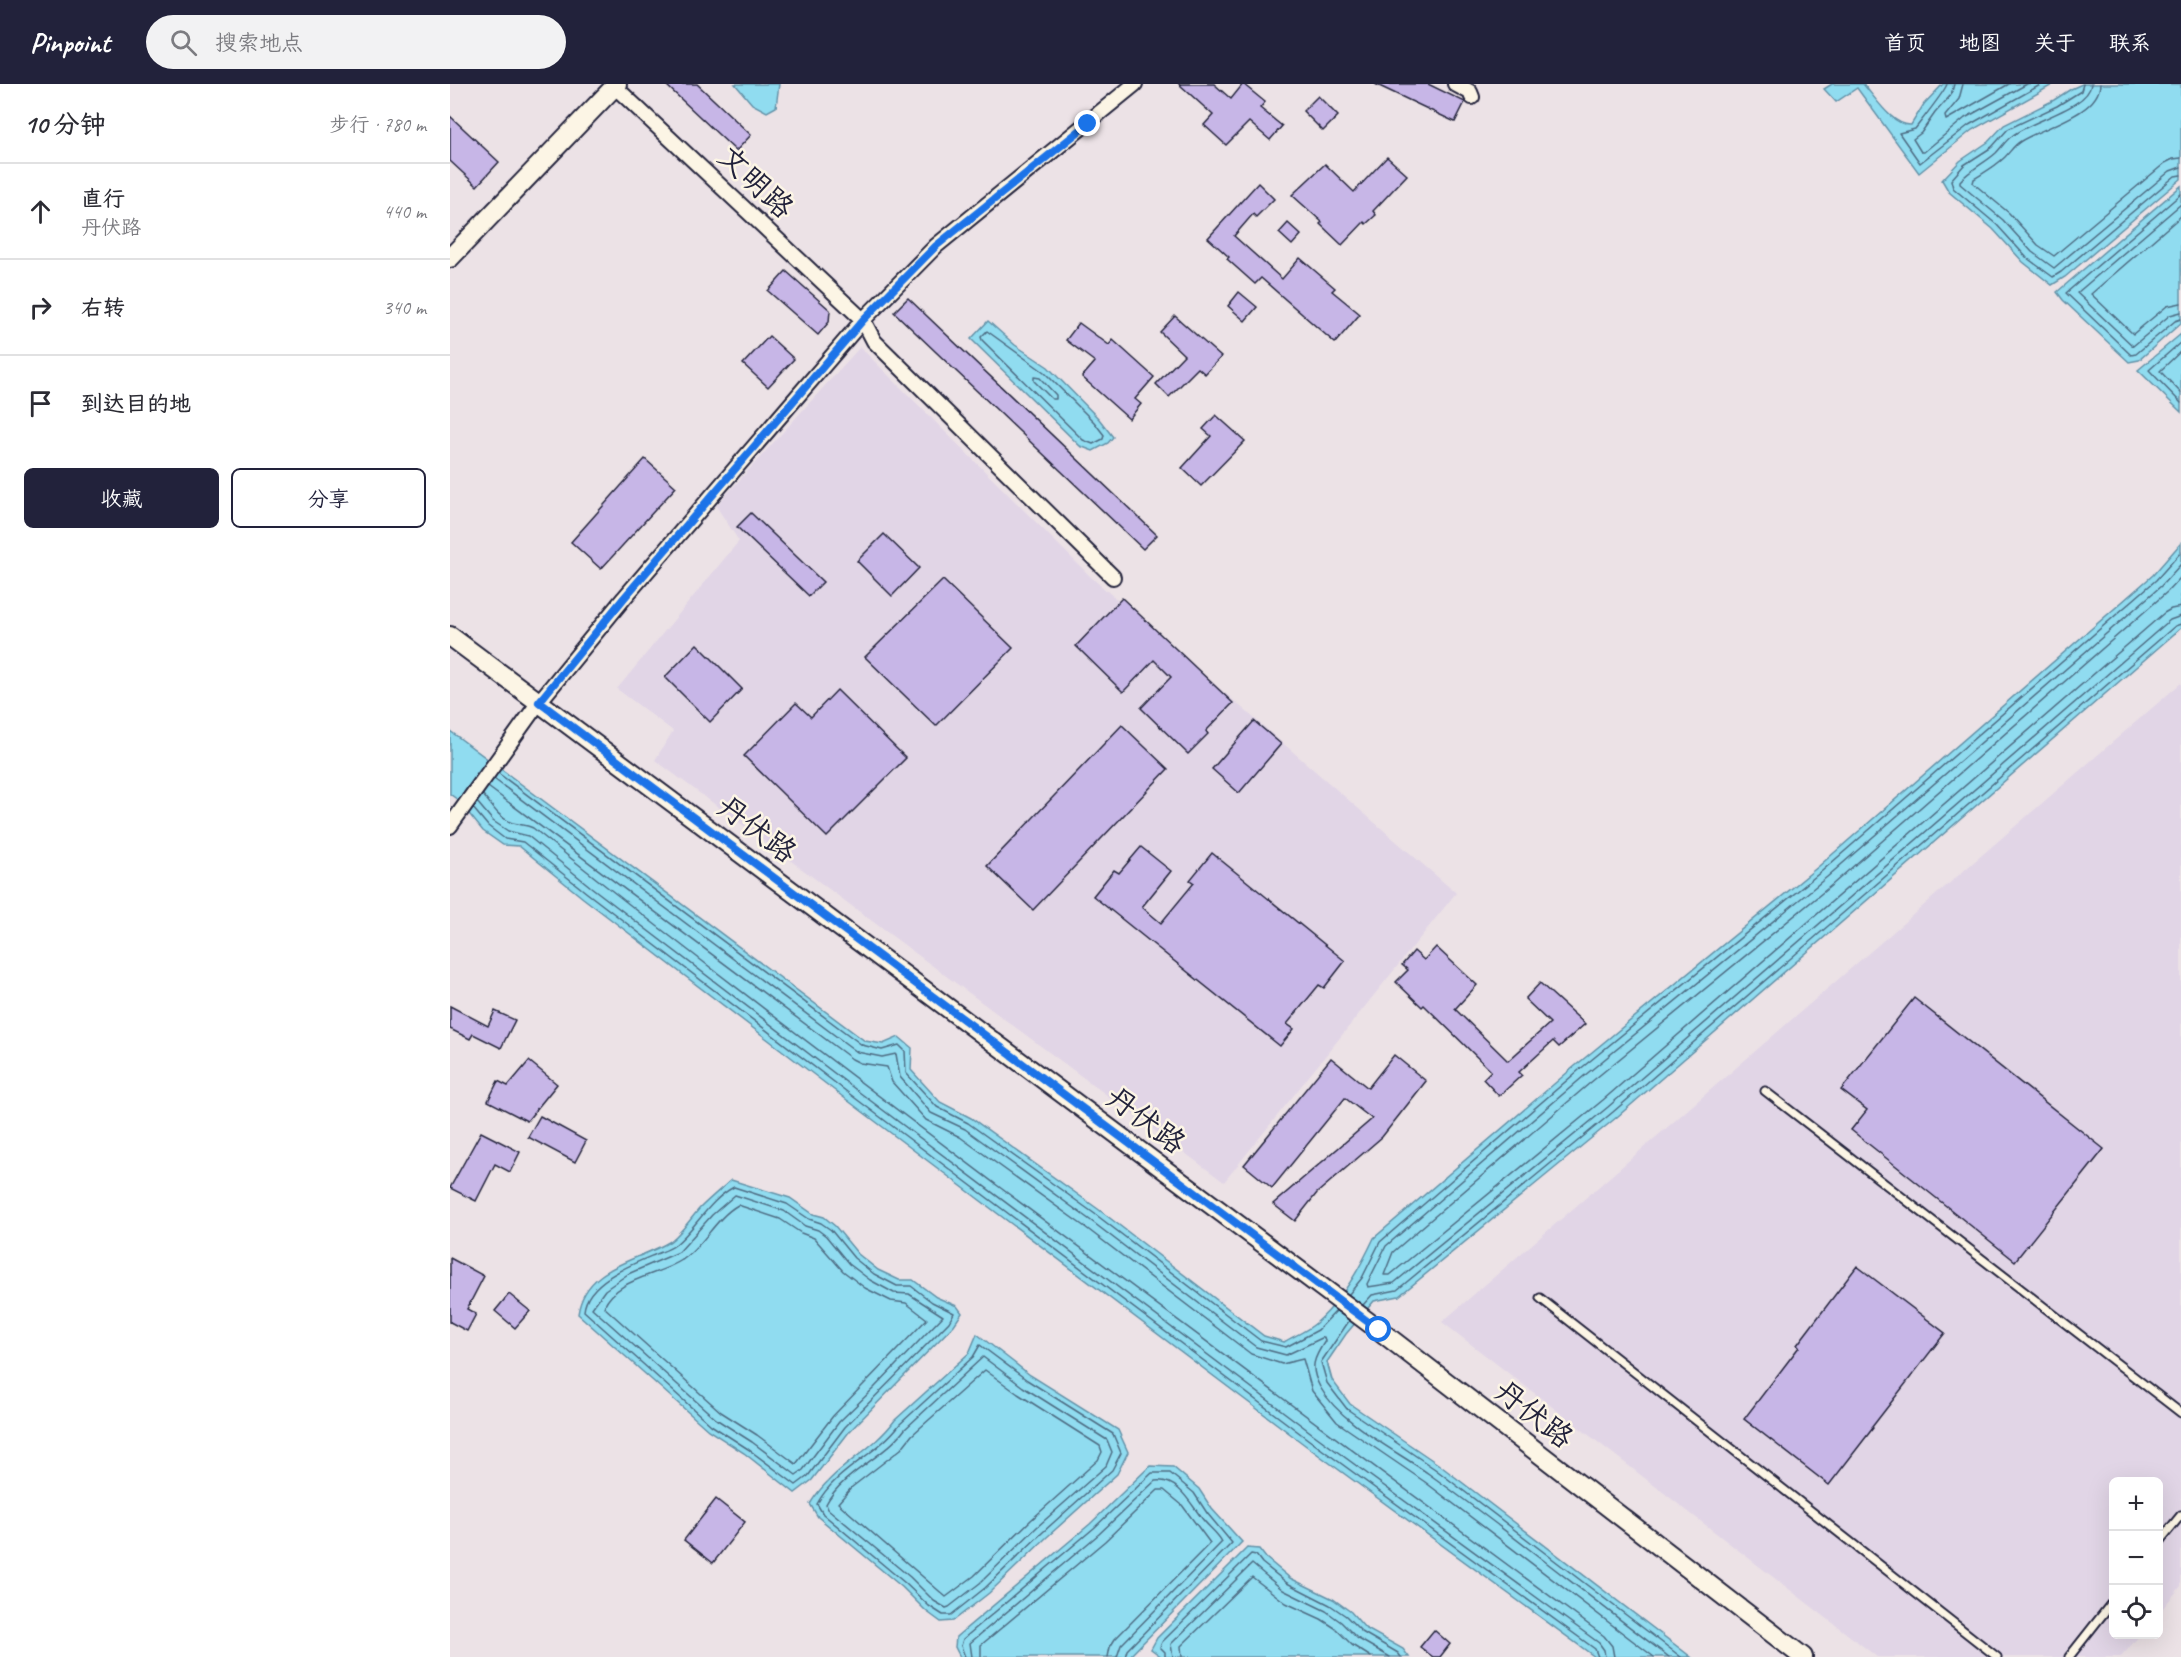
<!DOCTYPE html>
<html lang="zh">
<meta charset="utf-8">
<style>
body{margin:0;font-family:Caveat,"LXGW WenKai TC",sans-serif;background:#f2f2f3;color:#2b2b33}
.controls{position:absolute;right:18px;bottom:18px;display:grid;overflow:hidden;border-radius:9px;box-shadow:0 6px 24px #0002}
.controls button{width:54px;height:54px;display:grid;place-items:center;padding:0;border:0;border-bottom:2px solid #e1e1e2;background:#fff;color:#2b2b33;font:30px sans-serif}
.stop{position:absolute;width:18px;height:18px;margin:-14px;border:4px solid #1a73e8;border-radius:50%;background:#fff}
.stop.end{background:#1a73e8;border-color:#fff;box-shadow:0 2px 6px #0008}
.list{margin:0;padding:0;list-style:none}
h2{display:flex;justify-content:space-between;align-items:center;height:78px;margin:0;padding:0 24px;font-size:26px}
h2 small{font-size:20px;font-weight:400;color:#7c7c81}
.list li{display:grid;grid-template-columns:39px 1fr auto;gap:18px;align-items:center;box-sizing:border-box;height:96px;padding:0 24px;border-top:2px solid #e1e1e2}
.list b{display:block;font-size:22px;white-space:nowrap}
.list p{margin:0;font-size:20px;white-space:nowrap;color:#7c7c81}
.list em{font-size:20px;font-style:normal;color:#7c7c81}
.actions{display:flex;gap:12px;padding:18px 24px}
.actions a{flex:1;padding:14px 0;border:2px solid #22223b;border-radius:9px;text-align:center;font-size:21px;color:#22223b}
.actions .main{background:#22223b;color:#fff}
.icon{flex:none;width:33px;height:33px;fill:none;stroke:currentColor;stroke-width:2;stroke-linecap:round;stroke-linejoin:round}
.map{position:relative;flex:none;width:1731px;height:1573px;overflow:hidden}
header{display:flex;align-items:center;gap:36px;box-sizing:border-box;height:84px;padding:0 30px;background:#22223b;color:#fff}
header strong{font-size:28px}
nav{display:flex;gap:33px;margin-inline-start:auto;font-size:21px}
.search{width:420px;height:54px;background:#f2f2f3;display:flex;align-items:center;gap:15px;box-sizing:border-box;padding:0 21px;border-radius:33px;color:#7c7c81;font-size:22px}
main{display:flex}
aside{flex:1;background:#fff}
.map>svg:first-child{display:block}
</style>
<header>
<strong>Pinpoint</strong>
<div class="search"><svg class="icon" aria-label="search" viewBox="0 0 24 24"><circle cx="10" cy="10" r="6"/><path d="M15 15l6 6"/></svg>搜索地点</div>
<nav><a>首页</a><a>地图</a><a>关于</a><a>联系</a></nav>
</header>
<main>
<aside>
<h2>10 分钟<small>步行 · 780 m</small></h2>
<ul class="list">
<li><svg class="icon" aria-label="ahead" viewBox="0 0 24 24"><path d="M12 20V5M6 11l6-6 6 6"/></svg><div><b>直行</b><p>丹伏路</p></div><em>440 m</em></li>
<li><svg class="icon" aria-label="right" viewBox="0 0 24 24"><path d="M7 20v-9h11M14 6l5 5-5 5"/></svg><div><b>右转</b></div><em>340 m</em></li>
<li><svg class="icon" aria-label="arrive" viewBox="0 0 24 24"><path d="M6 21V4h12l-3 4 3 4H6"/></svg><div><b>到达目的地</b></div></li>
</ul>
<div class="actions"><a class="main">收藏</a><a>分享</a></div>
</aside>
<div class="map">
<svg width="1731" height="1573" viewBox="0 0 1731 1573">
<rect width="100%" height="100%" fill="#ece2e6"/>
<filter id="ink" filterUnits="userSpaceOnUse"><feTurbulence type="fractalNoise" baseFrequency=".0167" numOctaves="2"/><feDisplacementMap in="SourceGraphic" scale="12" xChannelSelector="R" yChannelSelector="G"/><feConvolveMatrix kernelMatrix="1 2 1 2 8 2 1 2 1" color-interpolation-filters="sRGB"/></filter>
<g filter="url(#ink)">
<!-- built -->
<g fill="#e1d5e6">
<polygon points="410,263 642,494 1006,809 774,1098 205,676 223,647 167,605 289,457 266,422"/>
<polygon points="1731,599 1731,1502 1709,1529 1708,1398 1664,1398 1664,1550 1690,1551 1671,1573 1427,1573 992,1238"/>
</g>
<!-- water -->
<g fill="#90dcf0" stroke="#6492a8" stroke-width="1.5">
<polygon points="285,0 329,0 326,23 317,28 302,20"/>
<path d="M1382 0H1413C1425 13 1442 42 1461 41L1474 20 1493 0H1604L1522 46 1469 89 1407 4 1386 18 1374 5Z"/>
<polygon points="1632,0 1731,0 1731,95 1615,193 1602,201 1573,178 1543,145 1499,108 1492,96 1510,77 1538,58 1554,41 1604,16 1621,5"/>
<polygon points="1731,102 1731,239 1689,276 1679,278 1613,216 1607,208"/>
<polygon points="538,237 565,261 598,283 649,335 663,353 658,359 643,367 630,362 521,255"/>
<polygon points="1731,250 1731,328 1688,286"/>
<path d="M1731 459V544L1167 1033 949 1212 924 1217 896 1250 877 1278 882 1296 900 1320 988 1380 1241 1573H1145L855 1361 397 1016 133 814 69 762 53 761 33 747 8 716 0 710V647L415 957 433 960 449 953 462 964 461 986 490 1018 521 1034 648 1125 814 1252 834 1258C844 1252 857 1247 866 1239 892 1217 910 1184 924 1154L1125 982 1369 782 1703 491Z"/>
<path d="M281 1096 340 1114 363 1130 374 1133 385 1142 408 1170 428 1186 449 1196H463L486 1213 507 1222 512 1229 504 1241 399 1348 362 1396 345 1409 294 1369 258 1346 128 1230C135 1182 186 1178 219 1158 230 1151 241 1134 250 1124 260 1114 271 1105 281 1096Z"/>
<path d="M527 1250 580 1291 668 1346 678 1368 667 1390 597 1453 539 1509 503 1537 491 1538 476 1527 452 1503 368 1433 360 1420C382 1383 421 1369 445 1336L519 1269Z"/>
<polygon points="700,1382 723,1383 749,1405 762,1425 792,1458 679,1573 510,1573 505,1563 506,1553 640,1440"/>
<polygon points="797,1464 809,1465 816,1474 840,1494 883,1515 901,1528 915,1544 953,1565 959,1573 712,1573 701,1565 707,1554"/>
</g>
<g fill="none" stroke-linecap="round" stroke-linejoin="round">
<!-- shore -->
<g stroke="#4e6c83" stroke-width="1.5">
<path d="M1497 0C1496 6 1471 37 1465 45L1449 49 1470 79 1519 41 1592 0"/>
<polyline points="1504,0 1501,11 1485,29 1471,49 1463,55 1471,68 1474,68 1515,34 1577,0"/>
<polyline points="1513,0 1509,15 1495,32 1496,36 1559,0"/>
<polyline points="1633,0 1631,7 1607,22 1558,45 1542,63 1514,81 1501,96 1503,104 1547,141 1577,174 1603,193 1611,188 1725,92 1731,91"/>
<path d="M1641 0C1639 24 1579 37 1562 52 1556 56 1552 63 1546 69 1535 79 1521 85 1510 97V100L1553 136 1582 168 1604 184 1720 87 1731 83"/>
<path d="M1650 0C1649 30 1593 43 1571 57 1564 61 1560 68 1555 73 1546 82 1535 88 1524 95L1523 99 1559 129 1588 161 1604 172 1715 79 1723 75 1731 74"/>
<polyline points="1731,110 1616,209 1681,271 1686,270 1725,237 1731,235"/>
<polyline points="1731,120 1627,209 1683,262 1720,231 1731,228"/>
<polyline points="1731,132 1641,210 1683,250 1717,222 1731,219"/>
<polygon points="537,247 594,288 644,338 654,351 653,355 643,360 633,356 532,256 531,253"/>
<polyline points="1731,258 1699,286 1731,319"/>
<polyline points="1731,267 1710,287 1731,309"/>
<polygon points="584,293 590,294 606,311 606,315 602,315 584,297"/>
<polyline points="1731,480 1711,502 1377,793 1134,992 936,1162 917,1200 918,1203 944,1199 1158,1023 1720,536 1731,532"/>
<polyline points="1731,493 1717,508 1383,800 1140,999 943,1168 934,1191 940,1191 1153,1016 1714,529 1721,525 1731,523"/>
<polyline points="48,689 412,961 432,966 449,961 455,967 456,989 487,1023 518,1039 645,1130 811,1257 836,1263 868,1246 886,1227"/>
<path d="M44 695 407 968 432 973 446 970 450 993 481 1029 515 1045 640 1136 806 1263 836 1271 874 1253 875 1257C864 1274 859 1283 870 1303 890 1339 945 1366 979 1390 1061 1449 1139 1513 1219 1573"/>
<polyline points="38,703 402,975 410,979 437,983 442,998 476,1036 510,1053 635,1143 801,1270 832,1280 853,1275 862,1307 887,1338 975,1398 1204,1573"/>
<path d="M33 711C41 720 48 733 60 738 67 741 75 740 83 744 236 867 392 984 548 1102 750 1253 951 1403 1154 1552L1162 1562 1164 1573"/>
<polyline points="27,718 43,737 58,747 78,752 141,803 405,1005 863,1350 1149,1559 1154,1566 1155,1573"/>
<polyline points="23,724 38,742 55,755 73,758 137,809 401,1011 859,1356 1145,1565 1148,1573"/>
<path d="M284 1103 337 1120 359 1135 371 1139 381 1146 404 1174 424 1190 447 1202H461L482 1218 504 1229 499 1238 395 1343 358 1392 346 1401 298 1365 261 1341 134 1227C137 1198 180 1181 204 1171 210 1168 219 1166 225 1161 246 1144 259 1116 284 1103Z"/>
<polygon points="285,1111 334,1127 355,1142 368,1146 376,1152 399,1180 420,1196 444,1209 459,1210 493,1232 424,1304 389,1338 353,1386 346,1391 302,1358 266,1335 142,1224 155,1206 178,1190 229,1168 262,1131"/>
<path d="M288 1121 330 1135 351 1149 364 1154 393 1187 415 1204 441 1217 456 1219 477 1235 383 1332 346 1380 307 1351 271 1328 154 1223C167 1194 208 1192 232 1176 253 1163 265 1134 288 1121Z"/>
<polyline points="899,1210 912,1194 930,1158 1129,986 1372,787 1706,496 1731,468"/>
<polyline points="913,1221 922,1211 947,1206 1163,1028 1725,542 1731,540"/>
<polyline points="899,1237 871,1278 877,1299 897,1325 985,1385 1231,1573"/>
<path d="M530 1261 577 1296 663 1350 671 1369 662 1386 593 1448 535 1504 501 1531H493L479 1522 455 1499 373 1430 367 1420C386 1385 427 1371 450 1340L523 1273Z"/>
<path d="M533 1273 573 1303 657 1356 662 1368 656 1382 587 1443 530 1499 499 1523 496 1524 484 1517 460 1493 378 1425 376 1420C393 1388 434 1374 455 1345Z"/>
<polygon points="535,1286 568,1310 650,1362 652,1368 648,1376 581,1436 524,1492 496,1513 388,1419 402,1403 451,1365 462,1351"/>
<polyline points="515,1573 511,1562 513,1555 644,1444 702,1389 720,1389 744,1409 757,1429 782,1459 677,1566 675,1573"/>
<path d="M522 1573 520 1559 649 1450 705 1397C727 1394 739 1417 751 1433 757 1442 768 1449 772 1458L671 1561 667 1573"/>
<polyline points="531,1573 531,1561 655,1457 708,1406 714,1406 732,1421 760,1459 665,1555 660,1563 658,1573"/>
<polyline points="715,1573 715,1568 710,1563 712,1558 801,1470 806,1471 812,1479 837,1499 880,1521 896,1532 912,1548 948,1569 951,1573"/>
<polyline points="723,1573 721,1560 802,1480 833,1506 876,1527 891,1538 907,1554 940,1573"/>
<polyline points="732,1573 731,1562 802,1493 836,1519 871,1535 885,1544 902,1561 921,1573"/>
</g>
</g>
<!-- building -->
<g fill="#c7b6e7" stroke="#22223b" stroke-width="1.5">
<polygon points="215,0 247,0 301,51 286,67"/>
<polygon points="729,0 764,0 781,15 793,0 815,18 810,24 832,42 820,56 799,38 776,61 754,41 763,31"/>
<polygon points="925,0 978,0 1015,18 1005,38"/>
<polygon points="868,12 888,32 873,47 853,27"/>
<polygon points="0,32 49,78 27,102 0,77"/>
<polygon points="937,73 957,91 923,127 926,131 916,140 914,138 892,161 870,140 872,138 842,111 875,80 904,108"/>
<polygon points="808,99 824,115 806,133 803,130 784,152 832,195 850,174 885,204 882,207 910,230 885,259 811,194 805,200 777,175 779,173 758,154"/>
<polygon points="838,139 851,151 842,161 829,149"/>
<polygon points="336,187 380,226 379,238 368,251 318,207"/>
<polygon points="789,208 807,223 795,237 778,222"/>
<polygon points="458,214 707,451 693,465 444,228"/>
<polygon points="725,232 771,273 755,290 748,284 719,313 706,300 734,271 710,248"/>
<polygon points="629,239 659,261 663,256 704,293 685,315 691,320 679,335 632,293 645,278 616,256"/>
<polygon points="319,252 344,275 318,303 293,280"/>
<polygon points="766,331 795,357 751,402 732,384 761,352 753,345"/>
<polygon points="195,375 226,403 151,485 121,458"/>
<polygon points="301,429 373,498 359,512 287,443"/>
<polygon points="434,450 469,484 442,512 407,477"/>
<polygon points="493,496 563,564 486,642 415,573"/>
<polygon points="672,514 783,619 756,647 758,650 738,670 691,624 721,593 704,576 673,608 626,562"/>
<polygon points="247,560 292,605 260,638 215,593"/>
<polygon points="387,606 456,674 377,753 294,672 346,619 361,633"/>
<polygon points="804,637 831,660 789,709 762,685"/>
<polygon points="672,641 718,685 583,826 537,782"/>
<polygon points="691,763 721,787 692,823 711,839 744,799 740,796 762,769 895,877 874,904 869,901 837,940 844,945 830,962 643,812 664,786 669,789"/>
<polygon points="986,863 1027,901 1005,925 1058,977 1100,939 1075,915 1090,899 1135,940 1109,963 1103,957 1069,988 1072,991 1049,1012 1033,995 1041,987 974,921 972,923 946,898 958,886 952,881 964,867 974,876"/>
<polygon points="1464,914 1654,1065 1565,1177 1401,1046 1417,1026 1391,1006"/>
<polygon points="0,922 38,942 45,927 65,936 51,964 23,950 20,955 0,945"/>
<polygon points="944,971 976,997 932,1053 867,1109 845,1137 823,1120 922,1035 895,1014 822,1104 794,1081 881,974 918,1004"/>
<polygon points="79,977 107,1000 77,1037 38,1017 48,997 58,1002"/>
<polygon points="90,1032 136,1057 125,1078 78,1053"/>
<polygon points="31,1048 70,1068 60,1088 45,1080 26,1117 0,1104"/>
<polygon points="0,1174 34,1192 17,1225 26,1230 17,1247 0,1238"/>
<polygon points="1407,1182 1495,1249 1422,1343 1423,1344 1379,1401 1294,1335 1349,1263 1347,1261"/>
<polygon points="59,1210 80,1227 65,1244 45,1227"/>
<polygon points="266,1415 295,1438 263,1479 234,1456"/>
<polygon points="984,1546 1000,1560 990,1573 983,1573 970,1563"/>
</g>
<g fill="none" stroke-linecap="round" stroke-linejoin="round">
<!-- lane casing -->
<g stroke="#22223b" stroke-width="11">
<g id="lane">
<polyline points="1315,1007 1731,1329"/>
<polyline points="1090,1214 1547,1573"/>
<polyline points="1708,1459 1731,1431"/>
<polyline points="1619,1573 1664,1516"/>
</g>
</g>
<!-- street casing -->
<g stroke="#22223b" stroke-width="18">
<g id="street">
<polyline points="162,0 413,236 424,257 663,493"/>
<polyline points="1005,0 1020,8 1022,13"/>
<polyline points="0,742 89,618 174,514 413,236 486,162 685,0"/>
</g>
</g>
<!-- secondary casing -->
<g stroke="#22223b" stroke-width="22">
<g id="secondary">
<polyline points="0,174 167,0"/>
<polyline points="0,552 929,1246 1353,1573"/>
</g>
</g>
<!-- lane -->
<use href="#lane" stroke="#fcf5e5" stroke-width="7"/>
<!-- street -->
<use href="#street" stroke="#fcf5e5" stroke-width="14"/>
<!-- secondary -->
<use href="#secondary" stroke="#fcf5e5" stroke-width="18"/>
</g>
</g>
<g fill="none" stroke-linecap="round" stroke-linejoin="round" filter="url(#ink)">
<!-- route -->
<polyline stroke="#1a73e8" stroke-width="8" points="638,40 486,162 413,236 174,514 89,618 929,1246"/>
</g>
<g text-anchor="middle" stroke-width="5" stroke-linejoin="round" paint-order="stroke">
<!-- street labels -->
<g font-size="30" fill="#22223b" stroke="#fcf5e5">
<text transform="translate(306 98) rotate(43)" y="10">文明路</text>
<text transform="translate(307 745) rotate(37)" y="10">丹伏路</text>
<text transform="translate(696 1036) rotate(37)" y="10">丹伏路</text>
<text transform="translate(1084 1330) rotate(38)" y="10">丹伏路</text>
</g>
</g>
</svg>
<div class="controls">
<button>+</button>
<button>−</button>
<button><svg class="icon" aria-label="locate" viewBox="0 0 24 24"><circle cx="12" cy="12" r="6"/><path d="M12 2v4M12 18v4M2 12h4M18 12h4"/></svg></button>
</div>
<div class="stop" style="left:929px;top:1246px"></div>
<div class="stop end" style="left:638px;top:40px"></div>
</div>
</main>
